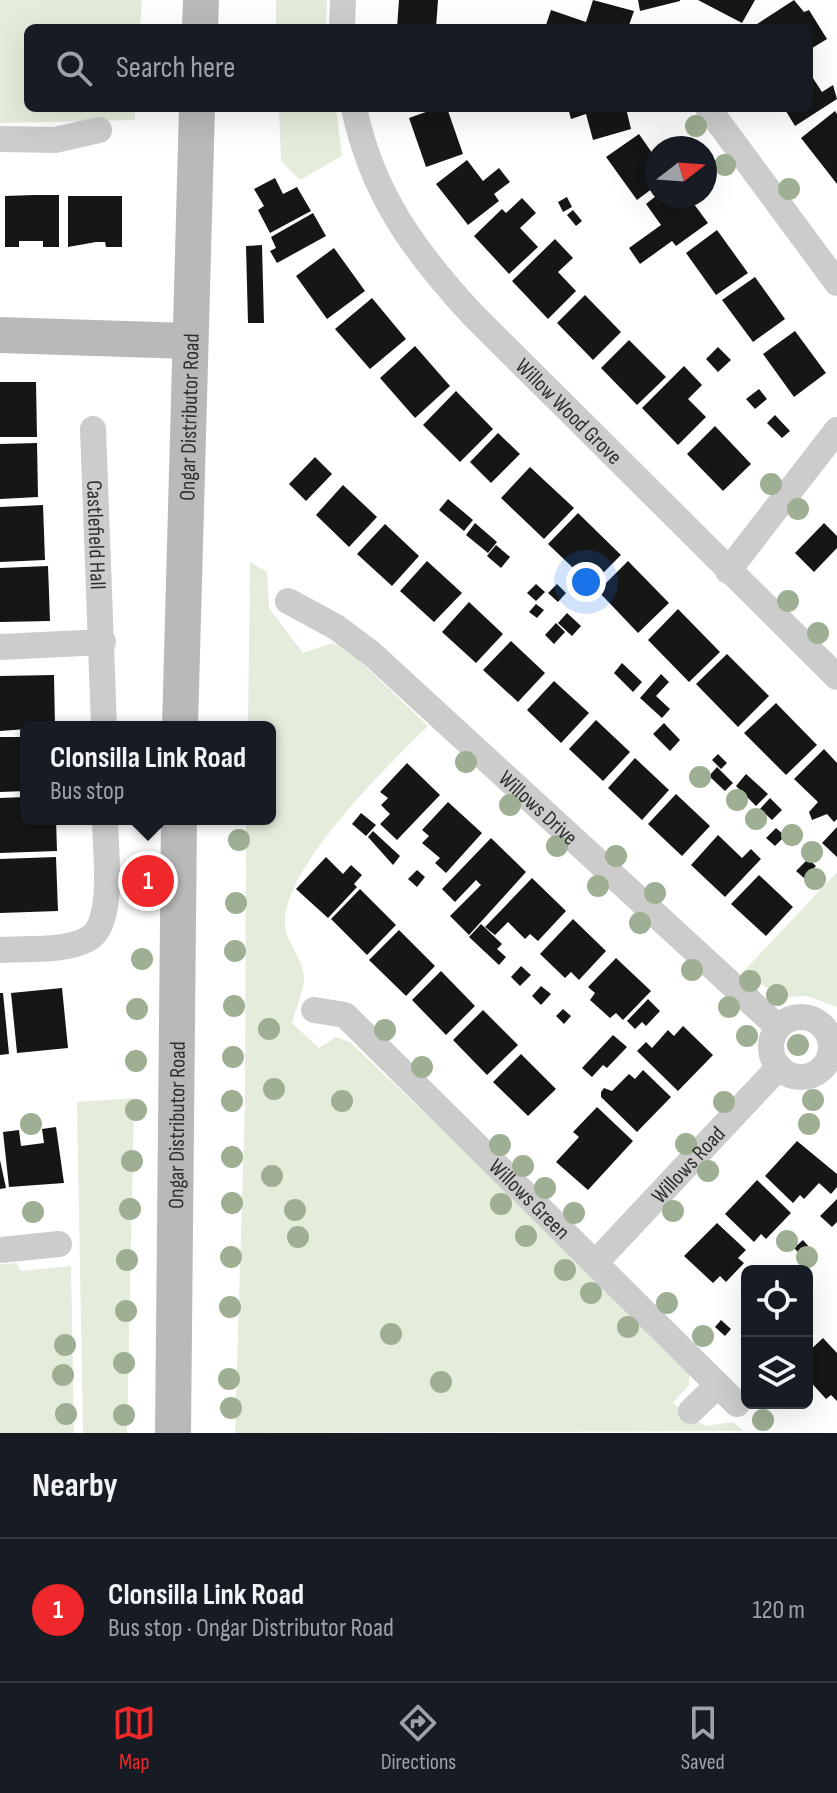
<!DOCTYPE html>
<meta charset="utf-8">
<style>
body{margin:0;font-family:"Sofia Sans Condensed",sans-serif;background:#20242c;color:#f1f3f6}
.controls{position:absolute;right:24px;bottom:24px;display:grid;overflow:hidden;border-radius:12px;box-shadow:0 8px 32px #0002}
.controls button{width:72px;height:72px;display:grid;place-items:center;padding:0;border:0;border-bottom:2px solid #363941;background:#171b24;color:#f1f3f6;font:40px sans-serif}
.compass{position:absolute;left:645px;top:136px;width:72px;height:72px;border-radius:50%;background:#171b24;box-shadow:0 8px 32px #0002;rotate:73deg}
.you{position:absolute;left:586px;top:582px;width:28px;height:28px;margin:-20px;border:6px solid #fff;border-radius:50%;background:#1a73e8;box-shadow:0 0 0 12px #1a73e833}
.badge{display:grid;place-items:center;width:52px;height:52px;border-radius:50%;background:#ef282b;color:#fff;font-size:26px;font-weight:700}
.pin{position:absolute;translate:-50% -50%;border:4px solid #fff;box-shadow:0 2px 8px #0006}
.popup{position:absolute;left:20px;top:721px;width:256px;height:104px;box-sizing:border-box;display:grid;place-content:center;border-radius:12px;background:#171b24;filter:drop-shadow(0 2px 6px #0005);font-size:26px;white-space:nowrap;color:#9ea1a6}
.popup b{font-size:30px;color:#f1f3f6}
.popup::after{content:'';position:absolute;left:50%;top:100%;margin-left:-16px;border:16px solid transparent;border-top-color:#171b24}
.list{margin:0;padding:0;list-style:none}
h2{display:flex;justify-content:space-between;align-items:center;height:104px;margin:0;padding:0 32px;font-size:34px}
h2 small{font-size:26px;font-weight:400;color:#9ea1a6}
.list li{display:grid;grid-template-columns:52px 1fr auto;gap:24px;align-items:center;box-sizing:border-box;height:144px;padding:0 32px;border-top:2px solid #363941}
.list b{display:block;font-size:30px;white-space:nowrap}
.list p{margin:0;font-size:26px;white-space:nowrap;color:#9ea1a6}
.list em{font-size:26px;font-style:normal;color:#9ea1a6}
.icon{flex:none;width:44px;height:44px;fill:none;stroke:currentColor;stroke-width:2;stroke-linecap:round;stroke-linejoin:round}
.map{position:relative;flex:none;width:837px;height:1433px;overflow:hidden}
.search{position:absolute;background:#171b24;box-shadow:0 8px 32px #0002;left:24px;right:24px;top:24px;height:88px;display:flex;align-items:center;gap:20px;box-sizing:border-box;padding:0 28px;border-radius:12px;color:#9ea1a6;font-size:30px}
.sheet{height:248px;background:#171b24}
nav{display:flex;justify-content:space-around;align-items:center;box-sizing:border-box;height:112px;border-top:2px solid #363941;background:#171b24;font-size:22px;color:#9ea1a6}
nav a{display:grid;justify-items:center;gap:4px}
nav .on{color:#ef282b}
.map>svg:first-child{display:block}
</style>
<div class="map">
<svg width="837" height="1433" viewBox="0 0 837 1433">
<rect width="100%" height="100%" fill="#fff"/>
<!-- green -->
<g fill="#e4eddc">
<polygon points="0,0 142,0 140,28 28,28 28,108 135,108 135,120 0,123"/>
<polygon points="276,0 327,0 326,28 276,28"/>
<polygon points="279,108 336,108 342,156 300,180 281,161"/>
<path d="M250 562 267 572 269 608 303 653 332 643 349 651 428 726C387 766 289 862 285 919 283 940 302 956 304 976 305 989 295 1010 292 1023L319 1048 336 1037 350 1042 685 1360 689 1368V1385L673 1403 705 1426 733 1422 744 1431 235 1433 245 1101 246 819H270V727H248Z"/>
<polygon points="837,872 837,1007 807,996 785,997 741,974"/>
<polygon points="134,1098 127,1433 83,1433 77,1102"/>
<polygon points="17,1263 21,1271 71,1266 74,1433 0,1433 0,1264"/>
</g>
<!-- building -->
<g fill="#161616">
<polygon points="399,0 438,0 436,28 397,28"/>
<polygon points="593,0 634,11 628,28 545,28 551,10 586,22"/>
<polygon points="638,0 680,0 680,1 640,11"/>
<polygon points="698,0 755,0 742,23"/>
<polygon points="794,0 804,12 809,10 827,39 809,50 809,28 751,28"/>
<polygon points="809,72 822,92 833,85 837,99 795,126 784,108 809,108"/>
<polygon points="437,108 447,108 463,154 426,167 409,118"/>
<polygon points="568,108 626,108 631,129 593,140 586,114 571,119"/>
<polygon points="835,111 837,114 837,184 801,138"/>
<polygon points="639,134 657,160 657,185 637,200 606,157"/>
<polygon points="467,160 483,181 499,168 510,182 494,194 499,201 468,225 436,184"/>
<polygon points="275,178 283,194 297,187 311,211 270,233 258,210 264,206 254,189"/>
<polygon points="34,195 59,195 59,247 43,247 43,241 19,241 19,247 5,247 5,196"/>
<polygon points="68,196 122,196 122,247 106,247 105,242 96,242 68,247"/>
<polygon points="656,196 688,196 708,223 676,246 672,241 640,264 629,248 661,225 646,204"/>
<polygon points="567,197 572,207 563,212 558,202"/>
<polygon points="522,198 536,213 520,228 538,247 509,274 474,236 502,209 506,213"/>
<polygon points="573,210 582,221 576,226 567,215"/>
<polygon points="313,213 326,236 277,263 270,251 276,248 271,237"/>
<polygon points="717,230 748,273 716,295 686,253"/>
<polygon points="555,239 573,258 558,272 576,291 548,319 512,281"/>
<polygon points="262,245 264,323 248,323 246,246"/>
<polygon points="334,248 365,291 327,319 296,276"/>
<polygon points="755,277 785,319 753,342 722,300"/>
<polygon points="585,295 621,332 593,360 557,323"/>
<polygon points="372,298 406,339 370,369 335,329"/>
<polygon points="795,331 826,373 794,397 763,354"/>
<polygon points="629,340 666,377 637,405 601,368"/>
<polygon points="415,346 450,386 415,418 380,378"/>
<polygon points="718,347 731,360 718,372 706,359"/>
<polygon points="684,366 702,385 688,399 706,417 678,445 642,408"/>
<polygon points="0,382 36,382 37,437 0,437"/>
<polygon points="759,389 767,399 755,409 746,399"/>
<polygon points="456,391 493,429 460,462 423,425"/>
<polygon points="775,415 790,431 782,438 767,423"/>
<polygon points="715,426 751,464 723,491 687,454"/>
<polygon points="498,433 520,454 491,483 470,462"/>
<polygon points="37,443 38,497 0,499 0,444"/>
<polygon points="315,457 332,474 306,501 289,484"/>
<polygon points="530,467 574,508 544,539 501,498"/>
<polygon points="343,485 377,517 349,547 316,515"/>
<polygon points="448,499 473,520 464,531 439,510"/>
<polygon points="43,505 45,560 0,562 0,507"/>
<polygon points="578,513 621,555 591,585 548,544"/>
<polygon points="475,523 497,542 488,553 466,535"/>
<polygon points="824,523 837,536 837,548 814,572 795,553"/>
<polygon points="385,524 419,556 392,586 357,554"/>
<polygon points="496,545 510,557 501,568 487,556"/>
<polygon points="427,561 462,593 434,622 400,591"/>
<polygon points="628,561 669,603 638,633 598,591"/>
<polygon points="48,566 50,621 0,622 0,568"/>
<polygon points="536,584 545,592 536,601 527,593"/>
<polygon points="557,584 566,593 558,602 548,593"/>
<polygon points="469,602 503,634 476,663 442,632"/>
<polygon points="536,604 544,610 537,618 529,612"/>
<polygon points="678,609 720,652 689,682 648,640"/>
<polygon points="567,613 581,626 572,636 558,623"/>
<polygon points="556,623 565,632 554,644 545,635"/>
<polygon points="511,641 545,673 518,702 483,670"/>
<polygon points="727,654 769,696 738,727 696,684"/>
<polygon points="622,663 642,682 633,692 614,673"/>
<polygon points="661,674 669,682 656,696 670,709 662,718 640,698"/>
<polygon points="54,675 55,727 0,731 0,676"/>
<polygon points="554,681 589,713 561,743 527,710"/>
<polygon points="776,703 817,745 786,775 744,733"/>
<polygon points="596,720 630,752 603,781 569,749"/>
<polygon points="664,723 680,740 670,751 653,734"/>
<polygon points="0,737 26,737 26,791 0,792"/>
<polygon points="824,749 837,763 837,819 834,822 827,814 812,820 809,812 818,802 794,779"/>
<polygon points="718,754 727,763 721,769 712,760"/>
<polygon points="635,758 669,790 642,820 608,788"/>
<polygon points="407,763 440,795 397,840 380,824 390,814 381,805 388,798 380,792"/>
<polygon points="717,767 733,783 725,791 709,776"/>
<polygon points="746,774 768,794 756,806 736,786"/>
<polygon points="676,794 710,826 682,856 648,824"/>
<polygon points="26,797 26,819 56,819 57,851 0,853 0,798"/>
<polygon points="770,798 782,810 772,820 760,809"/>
<polygon points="448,802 482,833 446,873 435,863 440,858 422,843 429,836 422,830"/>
<polygon points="361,813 376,825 366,836 352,824"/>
<polygon points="837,827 837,857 822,843"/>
<polygon points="776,828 785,836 775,846 766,838"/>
<polygon points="373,831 400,856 393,865 368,837"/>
<polygon points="718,835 742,858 751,849 761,859 725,897 691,865"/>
<polygon points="491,838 526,872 469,935 450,916 481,885 476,880 455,902 442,889"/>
<polygon points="56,857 58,911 0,913 0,859"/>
<polygon points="326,857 343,874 351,865 362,875 354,884 357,887 328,918 296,889"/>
<polygon points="808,859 816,866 804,878 796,871"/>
<polygon points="417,870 425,877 417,887 408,879"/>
<polygon points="759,875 793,907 766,936 731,904"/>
<polygon points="532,878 566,911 538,941 530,934 525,939 508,922 495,935 485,927"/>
<polygon points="360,889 396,925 367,955 331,919"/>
<polygon points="573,919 606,951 579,980 571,972 565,978 540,954"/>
<polygon points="481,924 502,944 497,949 506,957 499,965 469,937"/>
<polygon points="399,930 435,966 406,996 369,960"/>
<polygon points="616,958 651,991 623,1020 616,1013 610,1018 590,1000 595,993 588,987"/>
<polygon points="521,966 531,975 520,986 511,977"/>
<polygon points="441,971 475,1006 446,1035 412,1000"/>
<polygon points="541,986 551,994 541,1005 532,996"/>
<polygon points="62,988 68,1048 17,1053 11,993"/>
<polygon points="0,993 3,993 9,1054 0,1055"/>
<polygon points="648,999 660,1011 646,1026 642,1022 635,1029 627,1021"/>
<polygon points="563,1009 571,1016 564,1024 556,1016"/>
<polygon points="483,1010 518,1045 487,1075 453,1040"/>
<polygon points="683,1026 713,1055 678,1091 637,1051 646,1042 652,1048 668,1030 674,1036"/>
<polygon points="613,1035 627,1047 607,1068 603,1065 592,1077 582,1068"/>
<polygon points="521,1054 556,1089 528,1116 493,1082"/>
<polygon points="643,1070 671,1097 637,1132 601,1097 601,1092 604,1088 612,1091 629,1074 635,1079"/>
<polygon points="597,1107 633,1141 588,1190 556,1162 579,1137 573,1132"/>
<polygon points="56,1127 64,1183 9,1187 3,1132 19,1130 21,1146 44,1143 42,1129"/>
<polygon points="797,1141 837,1174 837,1187 831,1194 819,1183 804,1199 800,1195 793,1203 765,1176"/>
<polygon points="0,1160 6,1188 0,1189"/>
<polygon points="757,1180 791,1213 766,1239 761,1234 754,1242 725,1214"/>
<polygon points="837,1199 837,1222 832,1227 820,1216"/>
<polygon points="717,1223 746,1250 738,1258 744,1263 726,1282 720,1276 713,1283 684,1256"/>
<polygon points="803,1240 810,1248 802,1256 794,1248"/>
<polygon points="721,1320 731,1329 725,1336 715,1327"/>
<polygon points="823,1338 837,1353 837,1401 831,1395 826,1399 807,1378 807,1353"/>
</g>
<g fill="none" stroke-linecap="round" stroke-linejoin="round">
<!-- street -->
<g stroke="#ccc" stroke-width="26">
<polyline points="342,28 343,0"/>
<path id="s1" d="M354 108C372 194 414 251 472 314L837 677"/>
<polyline points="708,108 837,283"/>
<polyline points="0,139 55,140 99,130"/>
<path id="s2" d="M93 429 104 727"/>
<polyline points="728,571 837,430"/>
<path id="s3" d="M288 601 336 627 372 654 778 1027"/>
<polyline points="0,647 103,642"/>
<path d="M0 950C26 948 65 952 88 939 116 924 105 848 105 819"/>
<path id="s4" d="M314 1010 345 1015 737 1404"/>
<circle cx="801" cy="1047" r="30"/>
<polyline points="0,1250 59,1244"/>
<path id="s5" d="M596 1262 779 1067"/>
<polyline points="691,1411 718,1385"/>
</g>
<!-- secondary -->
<g stroke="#b9b9b9" stroke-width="36">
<polyline points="200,28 201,0"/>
<polyline points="0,335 189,341"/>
<path id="s6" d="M180 727 197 108"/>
<path id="s7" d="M173 1433 179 819"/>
</g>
</g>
<!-- trees -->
<g fill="#9eaf93">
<circle cx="696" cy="126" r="11"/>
<circle cx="725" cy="165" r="11"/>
<circle cx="789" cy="189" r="11"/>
<circle cx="771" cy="484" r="11"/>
<circle cx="798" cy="509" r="11"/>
<circle cx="788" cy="601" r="11"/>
<circle cx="818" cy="633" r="11"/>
<circle cx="466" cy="762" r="11"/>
<circle cx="700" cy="777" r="11"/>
<circle cx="737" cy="800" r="11"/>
<circle cx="510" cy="805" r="11"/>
<circle cx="756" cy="819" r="11"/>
<circle cx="792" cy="835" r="11"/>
<circle cx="239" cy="840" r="11"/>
<circle cx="557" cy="846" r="11"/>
<circle cx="812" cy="852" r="11"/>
<circle cx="616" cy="856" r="11"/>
<circle cx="815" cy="879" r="11"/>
<circle cx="598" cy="886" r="11"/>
<circle cx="655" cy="893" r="11"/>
<circle cx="236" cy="903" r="11"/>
<circle cx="640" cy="923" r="11"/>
<circle cx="235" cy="951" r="11"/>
<circle cx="142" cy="959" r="11"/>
<circle cx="692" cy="970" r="11"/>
<circle cx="750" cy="981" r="11"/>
<circle cx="777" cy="995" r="11"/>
<circle cx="234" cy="1006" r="11"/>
<circle cx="729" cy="1007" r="11"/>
<circle cx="137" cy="1009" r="11"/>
<circle cx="269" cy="1029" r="11"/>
<circle cx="385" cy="1030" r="11"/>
<circle cx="747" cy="1036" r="11"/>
<circle cx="798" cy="1045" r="11"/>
<circle cx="233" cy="1057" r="11"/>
<circle cx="136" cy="1061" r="11"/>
<circle cx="422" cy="1067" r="11"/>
<circle cx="274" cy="1089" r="11"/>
<circle cx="813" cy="1100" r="11"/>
<circle cx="232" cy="1101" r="11"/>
<circle cx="342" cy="1101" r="11"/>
<circle cx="724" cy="1102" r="11"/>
<circle cx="136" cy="1110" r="11"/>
<circle cx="31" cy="1124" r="11"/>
<circle cx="809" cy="1124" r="11"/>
<circle cx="686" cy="1144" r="11"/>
<circle cx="500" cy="1145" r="11"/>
<circle cx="232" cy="1157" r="11"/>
<circle cx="132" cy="1161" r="11"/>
<circle cx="523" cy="1166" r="11"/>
<circle cx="708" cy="1171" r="11"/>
<circle cx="272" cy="1176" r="11"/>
<circle cx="545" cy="1188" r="11"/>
<circle cx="232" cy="1203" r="11"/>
<circle cx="501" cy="1204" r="11"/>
<circle cx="130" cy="1209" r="11"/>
<circle cx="295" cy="1210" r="11"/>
<circle cx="673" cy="1211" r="11"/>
<circle cx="33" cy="1212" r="11"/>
<circle cx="574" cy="1213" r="11"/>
<circle cx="526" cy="1236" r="11"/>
<circle cx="298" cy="1237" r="11"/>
<circle cx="787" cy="1241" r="11"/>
<circle cx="231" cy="1257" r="11"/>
<circle cx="807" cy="1257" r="11"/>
<circle cx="127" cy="1260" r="11"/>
<circle cx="565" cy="1270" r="11"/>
<circle cx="591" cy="1293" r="11"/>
<circle cx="667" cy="1303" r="11"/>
<circle cx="230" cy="1307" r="11"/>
<circle cx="126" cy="1311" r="11"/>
<circle cx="628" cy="1327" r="11"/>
<circle cx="391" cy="1334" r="11"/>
<circle cx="703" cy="1336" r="11"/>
<circle cx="65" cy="1345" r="11"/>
<circle cx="124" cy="1363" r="11"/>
<circle cx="63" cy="1375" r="11"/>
<circle cx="229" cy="1379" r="11"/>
<circle cx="441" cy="1382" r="11"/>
<circle cx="231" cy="1408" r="11"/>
<circle cx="66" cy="1414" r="11"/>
<circle cx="124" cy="1415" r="11"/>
<circle cx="763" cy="1420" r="11"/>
</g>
<g text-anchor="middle" stroke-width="8" stroke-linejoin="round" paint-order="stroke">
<!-- street labels -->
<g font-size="22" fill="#2f2f2f" stroke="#fff">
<text dy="8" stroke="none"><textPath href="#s1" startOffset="378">Willow Wood Grove</textPath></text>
<text dy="8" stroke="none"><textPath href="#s6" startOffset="310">Ongar Distributor Road</textPath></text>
<text dy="8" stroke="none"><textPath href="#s2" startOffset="106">Castlefield Hall</textPath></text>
<text dy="8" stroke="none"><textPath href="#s3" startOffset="326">Willows Drive</textPath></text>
<text dy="8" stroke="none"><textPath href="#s7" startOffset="308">Ongar Distributor Road</textPath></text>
<text dy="8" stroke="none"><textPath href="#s5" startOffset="134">Willows Road</textPath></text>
<text dy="8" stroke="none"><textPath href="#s4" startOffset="292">Willows Green</textPath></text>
</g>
</g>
</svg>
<div class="controls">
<button><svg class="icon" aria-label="locate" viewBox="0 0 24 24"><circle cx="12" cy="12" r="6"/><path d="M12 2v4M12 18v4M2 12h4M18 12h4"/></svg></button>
<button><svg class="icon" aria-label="layers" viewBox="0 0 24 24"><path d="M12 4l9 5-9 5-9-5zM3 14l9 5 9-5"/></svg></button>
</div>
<svg class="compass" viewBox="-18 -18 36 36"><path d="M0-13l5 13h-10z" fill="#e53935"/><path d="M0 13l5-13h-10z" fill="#9ea1a6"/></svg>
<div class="you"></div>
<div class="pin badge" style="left:148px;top:881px">1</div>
<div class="popup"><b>Clonsilla Link Road</b>Bus stop</div>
<div class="search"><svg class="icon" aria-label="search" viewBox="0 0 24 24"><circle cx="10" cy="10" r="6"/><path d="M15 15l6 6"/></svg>Search here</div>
</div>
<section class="sheet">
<h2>Nearby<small></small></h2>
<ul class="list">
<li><span class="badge">1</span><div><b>Clonsilla Link Road</b><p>Bus stop · Ongar Distributor Road</p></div><em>120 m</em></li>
</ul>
</section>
<nav>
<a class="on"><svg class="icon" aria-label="map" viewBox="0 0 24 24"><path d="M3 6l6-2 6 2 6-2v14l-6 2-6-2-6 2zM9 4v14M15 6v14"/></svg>Map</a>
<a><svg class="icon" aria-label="directions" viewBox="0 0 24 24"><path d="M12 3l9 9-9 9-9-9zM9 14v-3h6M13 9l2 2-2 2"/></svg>Directions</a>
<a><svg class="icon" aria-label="saved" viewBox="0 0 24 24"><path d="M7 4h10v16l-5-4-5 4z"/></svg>Saved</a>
</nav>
